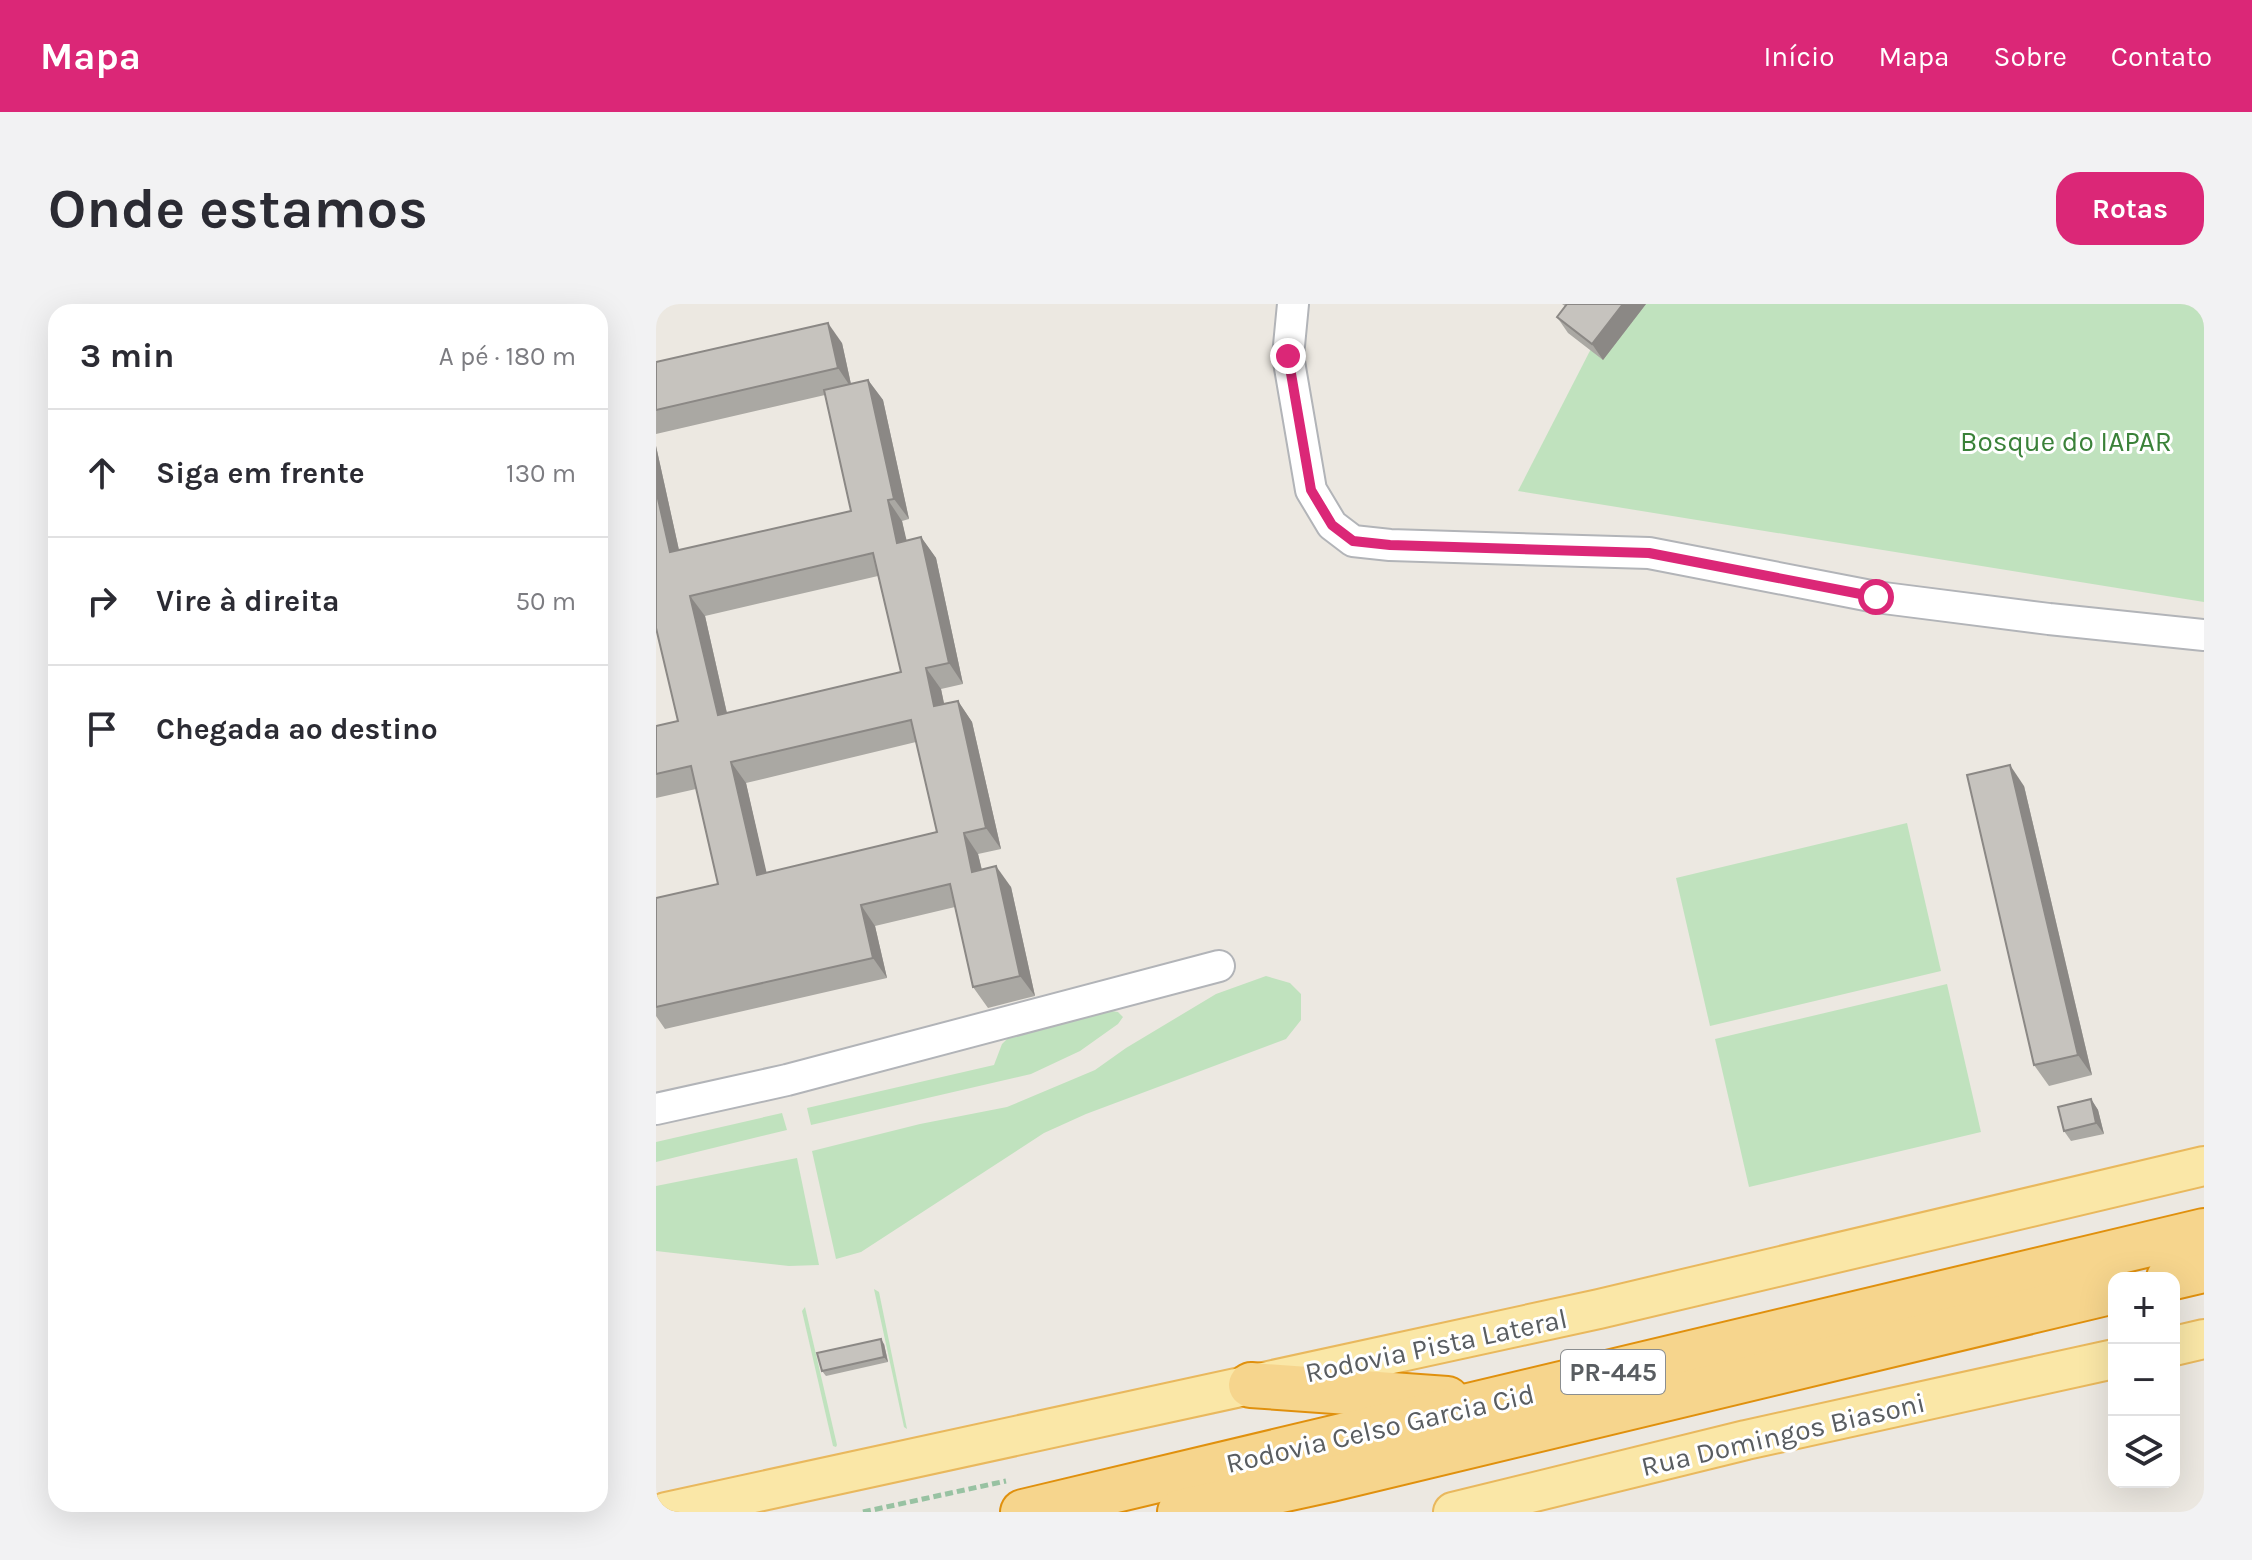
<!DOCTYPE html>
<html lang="pt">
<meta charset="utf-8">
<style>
body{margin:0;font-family:Karla,sans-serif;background:#f2f2f3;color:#2b2b33}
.controls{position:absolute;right:24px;bottom:24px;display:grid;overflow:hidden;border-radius:16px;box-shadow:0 8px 32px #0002}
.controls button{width:72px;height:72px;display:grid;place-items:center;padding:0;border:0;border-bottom:2px solid #e1e1e2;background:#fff;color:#2b2b33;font:40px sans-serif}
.stop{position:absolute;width:24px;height:24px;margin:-18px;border:6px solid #db2777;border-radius:50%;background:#fff}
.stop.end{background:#db2777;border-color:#fff;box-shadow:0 2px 8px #0008}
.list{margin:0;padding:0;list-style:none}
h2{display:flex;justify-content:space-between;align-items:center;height:104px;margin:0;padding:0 32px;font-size:34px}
h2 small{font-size:26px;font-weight:400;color:#7c7c81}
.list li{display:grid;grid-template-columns:52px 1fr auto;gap:24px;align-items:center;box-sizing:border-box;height:128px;padding:0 32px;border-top:2px solid #e1e1e2}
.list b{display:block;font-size:30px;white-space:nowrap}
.list em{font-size:26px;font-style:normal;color:#7c7c81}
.icon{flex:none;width:44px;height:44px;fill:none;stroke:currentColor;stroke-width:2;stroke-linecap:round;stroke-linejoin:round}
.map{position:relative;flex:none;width:1548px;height:1208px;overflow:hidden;border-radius:24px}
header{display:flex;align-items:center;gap:48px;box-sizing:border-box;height:112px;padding:0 40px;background:#db2777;color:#fff}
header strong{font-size:38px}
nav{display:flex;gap:44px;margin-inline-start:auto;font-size:28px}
.intro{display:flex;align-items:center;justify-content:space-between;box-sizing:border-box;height:192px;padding:0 48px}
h1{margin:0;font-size:56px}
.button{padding:20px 36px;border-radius:24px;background:#db2777;color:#fff;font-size:28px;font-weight:700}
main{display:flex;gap:48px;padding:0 48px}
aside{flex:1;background:#fff;border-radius:24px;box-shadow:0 8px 32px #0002}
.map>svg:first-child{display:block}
</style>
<header>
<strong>Mapa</strong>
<nav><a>Início</a><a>Mapa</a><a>Sobre</a><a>Contato</a></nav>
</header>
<div class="intro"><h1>Onde estamos</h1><a class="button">Rotas</a></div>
<main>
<aside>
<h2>3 min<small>A pé · 180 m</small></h2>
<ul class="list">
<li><svg class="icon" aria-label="ahead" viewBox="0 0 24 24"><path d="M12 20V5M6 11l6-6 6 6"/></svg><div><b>Siga em frente</b></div><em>130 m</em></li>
<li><svg class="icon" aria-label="right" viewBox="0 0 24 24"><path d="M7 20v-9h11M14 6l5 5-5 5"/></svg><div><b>Vire à direita</b></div><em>50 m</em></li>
<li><svg class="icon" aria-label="arrive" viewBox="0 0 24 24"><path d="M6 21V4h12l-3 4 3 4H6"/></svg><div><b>Chegada ao destino</b></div></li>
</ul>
</aside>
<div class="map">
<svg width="1548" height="1208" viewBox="0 0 1548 1208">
<rect width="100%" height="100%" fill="#ece8e1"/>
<!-- green -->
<g fill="#c0e2be">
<polygon points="958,0 1548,0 1548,298 862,187"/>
<polygon points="1251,519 1285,667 1054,722 1020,574"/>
<polygon points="610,672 634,679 645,690 645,716 630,735 430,810 388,829 205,948 180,955 156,847 264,820 351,803 439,766 470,744 560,690"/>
<polygon points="1291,680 1325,828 1093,883 1059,735"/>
<polygon points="456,707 462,708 467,713 462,720 424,747 375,770 155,821 151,804 338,761 346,740 355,731"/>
<polygon points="126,809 131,826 0,858 0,838"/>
<polygon points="141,854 163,961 133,962 0,947 0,882"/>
<polygon points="218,985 223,988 251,1125 248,1123"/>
<polygon points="149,1003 181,1141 180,1143 177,1142 146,1007"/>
</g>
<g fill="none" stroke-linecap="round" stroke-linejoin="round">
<!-- minor casing -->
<g stroke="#b2b4b8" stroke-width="34">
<g id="minor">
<polyline points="637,0 632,52 655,186 676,221 697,237 734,241 993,249 1220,293 1393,315 1548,331"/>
<polyline points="0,805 131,776 563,662"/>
</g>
</g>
<!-- major casing -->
<g stroke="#e9b85d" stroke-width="42">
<g id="major">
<polyline points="1518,1042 1548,1035"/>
<polyline points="10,1208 943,1005 1548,862"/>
<polyline points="797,1208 1090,1136 1458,1055"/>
</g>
</g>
<!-- highway casing -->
<g stroke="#e0900d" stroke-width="48">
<g id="highway">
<polyline points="1513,974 1548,966"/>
<polyline points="595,1081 791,1095"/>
<polyline points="367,1208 1548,927"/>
<polyline points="524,1208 675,1175 1458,987"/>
</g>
</g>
<!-- path -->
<polyline stroke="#98c2a2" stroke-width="5" stroke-dasharray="8 4" stroke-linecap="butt" points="207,1208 350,1177"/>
<!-- minor -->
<use href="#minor" stroke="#fff" stroke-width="30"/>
<!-- major -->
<use href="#major" stroke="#fae7a7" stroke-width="38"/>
<!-- highway -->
<use href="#highway" stroke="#f6d58d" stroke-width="44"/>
</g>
<!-- wall -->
<g fill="#aaa8a3" fill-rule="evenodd">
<polygon points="906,0 990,0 947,56 912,29 901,13 909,2"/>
<path d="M186 39 195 80 212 76 227 96 253 215 246 217 250 237 265 233 280 254 307 380 285 385 288 400 302 397 316 418 345 545 322 550 326 566 355 583 379 692 332 704 317 683 299 603 219 622 231 674 9 725 0 712V594L62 580 40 485 0 494V422L22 417 0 324V142L23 246 195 207 169 91 0 130V58ZM222 272 245 368 71 409 49 312ZM260 438 281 528 110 569 90 479Z"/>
<polygon points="1368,482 1436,771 1393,782 1378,761"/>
<polygon points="1435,795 1442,806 1448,830 1415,837 1408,827"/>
<polygon points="228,1040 232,1058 170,1072 166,1067"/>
</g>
<!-- shaded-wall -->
<g fill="#8b8885">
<polygon points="967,0 990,0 947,56 936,40"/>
<polygon points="172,19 186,39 196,85 182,64"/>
<polygon points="212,76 227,96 253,215 238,195"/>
<polygon points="0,142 28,269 14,248 0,186"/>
<polygon points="232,196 246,217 256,259 241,239"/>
<polygon points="265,233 280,254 307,380 293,359"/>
<polygon points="34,292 49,312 76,432 62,411"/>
<polygon points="270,364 285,385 293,423 278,402"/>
<polygon points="302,397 316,418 345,545 330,524"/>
<polygon points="75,458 90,479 116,592 101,571"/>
<polygon points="1354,461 1368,482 1436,771 1422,751"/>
<polygon points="308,529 322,550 331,588 316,568"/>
<polygon points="340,562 355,583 379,692 364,672"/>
<polygon points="205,601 219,622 231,674 217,654"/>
<polygon points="1435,795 1442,806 1448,830 1440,819"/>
<polygon points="225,1035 228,1040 232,1058 228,1053"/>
</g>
<!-- building -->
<g fill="#c6c3be" stroke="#8b8885" stroke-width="2" fill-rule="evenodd">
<polygon points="911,0 967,0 936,40 901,13"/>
<polygon points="172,19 182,64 0,106 0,58"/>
<path d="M212 76 238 195 232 196 241 239 265 233 293 359 270 364 278 402 302 397 330 524 308 529 316 568 340 562 364 672 317 683 294 580 205 601 217 654 0 703V594L62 580 35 462 0 470V422L22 417 0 324V186L14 248 195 207 168 86ZM217 249 245 368 62 411 34 292ZM255 416 281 528 101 571 75 458Z"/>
<polygon points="1354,461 1422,751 1378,761 1311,471"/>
<polygon points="1435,795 1440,819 1408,827 1402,803"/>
<polygon points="225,1035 228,1053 166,1067 161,1049"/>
</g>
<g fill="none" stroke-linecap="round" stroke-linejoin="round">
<!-- route -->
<polyline stroke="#db2777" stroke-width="10" points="632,52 655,186 676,221 697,237 734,241 993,249 1220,293"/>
</g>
<g text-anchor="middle" stroke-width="6" stroke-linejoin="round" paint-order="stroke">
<!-- shield labels -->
<rect fill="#fff" stroke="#8b8e90" stroke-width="2" x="905" y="1046" width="104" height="44" rx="6"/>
<g font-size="26" font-weight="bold" fill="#595d61">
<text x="957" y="1077">PR-445</text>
</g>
<!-- park labels -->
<g font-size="28" fill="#3a8139" stroke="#fff">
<text x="1410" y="147">Bosque do IAPAR</text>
</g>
<!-- street labels -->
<g font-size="28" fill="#595d61" stroke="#fff">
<text transform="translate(780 1041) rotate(-12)" y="10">Rodovia Pista Lateral</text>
<text transform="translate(724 1124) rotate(-13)" y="10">Rodovia Celso Garcia Cid</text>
<text transform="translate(1127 1130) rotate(-13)" y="10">Rua Domingos Biasoni</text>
</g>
</g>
</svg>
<div class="controls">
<button>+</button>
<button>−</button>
<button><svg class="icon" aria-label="layers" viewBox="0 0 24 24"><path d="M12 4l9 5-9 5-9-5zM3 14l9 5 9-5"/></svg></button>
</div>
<div class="stop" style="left:1220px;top:293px"></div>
<div class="stop end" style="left:632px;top:52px"></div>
</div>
</main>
